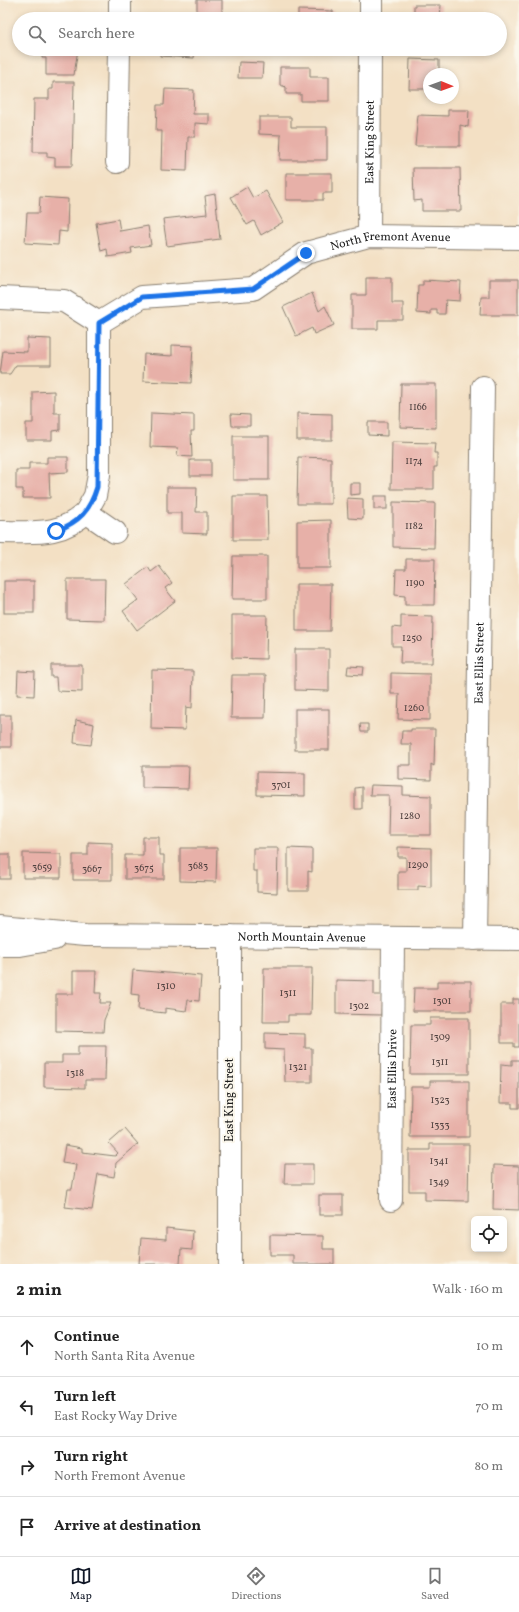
<!DOCTYPE html>
<meta charset="utf-8">
<style>
body{margin:0;font-family:Vollkorn,serif;background:#f6f6f6;color:#222}
.controls{position:absolute;right:12px;bottom:12px;display:grid;overflow:hidden;border-radius:6px;box-shadow:0 2px 6px #0003}
.controls button{width:36px;height:36px;display:grid;place-items:center;padding:0;border:0;border-bottom:1px solid #e0e0e0;background:#fff;color:#222;font:20px sans-serif}
.compass{position:absolute;left:423px;top:68px;width:36px;height:36px;border-radius:50%;background:#fff;box-shadow:0 2px 6px #0003;rotate:91deg}
.stop{position:absolute;width:12px;height:12px;margin:-9px;border:3px solid #1a73e8;border-radius:50%;background:#fff}
.stop.end{background:#1a73e8;border-color:#fff;box-shadow:0 1px 4px #0008}
.list{margin:0;padding:0;list-style:none}
h2{display:flex;justify-content:space-between;align-items:center;height:52px;margin:0;padding:0 16px;font-size:17px}
h2 small{font-size:13px;font-weight:400;color:#767676}
.list li{display:grid;grid-template-columns:26px 1fr auto;gap:12px;align-items:center;box-sizing:border-box;height:60px;padding:0 16px;border-top:1px solid #e0e0e0}
.list b{display:block;font-size:15px;white-space:nowrap}
.list p{margin:0;font-size:13px;white-space:nowrap;color:#767676}
.list em{font-size:13px;font-style:normal;color:#767676}
.icon{flex:none;width:22px;height:22px;fill:none;stroke:currentColor;stroke-width:2;stroke-linecap:round;stroke-linejoin:round}
.map{position:relative;flex:none;width:519px;height:1264px;overflow:hidden}
.search{position:absolute;background:#fff;box-shadow:0 2px 6px #0003;left:12px;right:12px;top:12px;height:44px;display:flex;align-items:center;gap:10px;box-sizing:border-box;padding:0 14px;border-radius:22px;color:#767676;font-size:15px}
.sheet{height:292px;background:#fff}
nav{display:flex;justify-content:space-around;align-items:center;box-sizing:border-box;height:56px;border-top:1px solid #e0e0e0;background:#fff;font-size:11px;color:#767676}
nav a{display:grid;justify-items:center;gap:2px}
nav .on{color:#111827}
.map>svg:first-child{display:block}
</style>
<div class="map">
<svg width="519" height="1264" viewBox="0 0 519 1264">
<rect width="100%" height="100%" fill="#fbf7ec"/>
<filter id="ink" filterUnits="userSpaceOnUse"><feTurbulence type="fractalNoise" baseFrequency=".025" numOctaves="2"/><feDisplacementMap in="SourceGraphic" scale="8" xChannelSelector="R" yChannelSelector="G"/><feConvolveMatrix kernelMatrix="1 2 1 2 8 2 1 2 1" color-interpolation-filters="sRGB"/></filter>
<filter id="wash" filterUnits="userSpaceOnUse"><feTurbulence type="fractalNoise" baseFrequency=".012" numOctaves="4" result="noise"/><feDisplacementMap in="SourceGraphic" scale="16" xChannelSelector="R" yChannelSelector="G"/><feGaussianBlur stdDeviation="0.9" result="paint"/><feColorMatrix in="noise" values="0 0 0 0 0 0 0 0 0 0 0 0 0 0 0 0 0 1.4 0 .05"/><feComposite in="paint" operator="in"/></filter>
<g filter="url(#wash)">
<rect width="100%" height="100%" fill="#f3e0c4"/>
<g id="blocks">
<!-- building -->
<g fill="#e7b0a8">
<rect x="197" y="0" width="25" height="19"/>
<polygon points="414,5 441,5 440,19 414,19"/>
<polygon points="298,10 333,11 333,19 298,19"/>
<polygon points="161,15 189,16 189,19 161,19"/>
<rect x="48" y="17" width="26" height="2"/>
<polygon points="42,49 78,49 74,75 46,75 46,58 42,58"/>
<polygon points="160,49 195,49 194,58 160,56"/>
<polygon points="410,59 439,60 439,74 429,74 429,96 427,96 427,89 409,89"/>
<polygon points="239,62 263,63 262,78 238,78"/>
<polygon points="280,67 310,67 310,77 329,77 329,101 301,101 301,94 286,94 286,87 280,85"/>
<polygon points="53,82 74,82 72,166 55,166 55,158 47,157 47,152 33,152 34,99 49,99 49,89 53,89"/>
<polygon points="165,89 194,90 193,114 209,114 209,124 195,123 195,137 188,137 187,171 161,170 162,131 156,131 157,105 164,105"/>
<polygon points="448,110 469,110 468,127 460,125 460,146 415,146 418,115 448,116"/>
<polygon points="259,117 291,117 291,127 327,127 327,160 280,160 281,135 259,134"/>
<polygon points="413,168 460,168 461,211 422,211 422,200 414,201"/>
<polygon points="286,173 332,173 332,193 323,193 323,200 286,200"/>
<polygon points="247,187 253,198 266,191 283,222 261,235 254,221 247,225 231,197"/>
<polygon points="215,194 220,239 167,246 163,219 207,214 205,196"/>
<polygon points="40,197 68,199 67,232 59,231 58,245 25,243 27,213 39,213"/>
<polygon points="118,219 120,231 148,226 151,245 131,248 132,253 108,257 107,249 101,251 96,223"/>
<polygon points="366,277 392,277 392,303 403,303 403,320 378,320 378,329 352,329 352,295 366,295"/>
<polygon points="423,280 461,282 460,301 446,300 445,314 437,314 437,310 431,310 431,314 417,313 418,285 423,285"/>
<polygon points="489,280 518,280 518,315 480,315 481,297 489,297"/>
<polygon points="312,293 319,311 325,306 334,325 314,334 312,328 296,336 283,307"/>
<polygon points="27,338 51,339 51,365 16,365 10,374 0,374 3,351 27,352"/>
<polygon points="172,345 193,346 191,383 143,381 144,354 172,356"/>
<polygon points="401,384 436,384 436,428 400,427"/>
<polygon points="54,391 54,413 60,413 60,430 52,431 52,440 26,440 26,423 33,423 33,392"/>
<polygon points="151,413 194,415 194,431 191,431 192,457 177,456 178,448 150,447"/>
<polygon points="297,413 332,414 332,440 297,440"/>
<polygon points="231,414 250,415 250,426 232,426"/>
<polygon points="368,422 387,422 387,436 368,435"/>
<rect x="233" y="436" width="36" height="44"/>
<polygon points="392,442 435,443 434,453 437,453 437,467 434,467 434,489 391,489"/>
<polygon points="47,457 68,457 68,472 49,473 50,498 23,498 23,489 16,489 16,470 29,470 29,463 47,463"/>
<polygon points="298,457 331,458 331,504 297,504"/>
<rect x="190" y="460" width="21" height="16"/>
<polygon points="350,483 360,483 360,494 350,495"/>
<polygon points="167,487 197,487 196,512 207,512 207,534 182,533 182,513 167,513"/>
<polygon points="233,496 267,496 268,540 233,540"/>
<rect x="374" y="496" width="13" height="13"/>
<polygon points="347,498 363,499 363,519 348,518"/>
<polygon points="393,502 435,503 434,548 393,547"/>
<polygon points="331,520 331,568 297,568 297,521"/>
<polygon points="233,556 267,556 267,599 232,599"/>
<polygon points="406,559 435,559 434,605 405,605 405,596 395,595 396,569 406,569"/>
<polygon points="159,566 172,583 165,588 175,601 137,630 123,611 138,600 126,584 148,567 151,572"/>
<polygon points="67,579 105,579 104,620 67,619"/>
<rect x="4" y="581" width="30" height="32"/>
<polygon points="296,584 331,584 330,631 296,631"/>
<polygon points="232,615 267,615 266,659 232,658"/>
<polygon points="401,616 433,617 432,663 400,663 401,646 392,646 392,627 401,628"/>
<polygon points="295,649 329,649 329,691 295,690"/>
<polygon points="51,665 82,665 82,692 57,691 56,677 51,677"/>
<polygon points="348,666 364,667 363,675 347,674"/>
<polygon points="152,670 193,671 192,708 186,707 185,730 151,729"/>
<polygon points="18,671 35,672 34,696 17,695"/>
<polygon points="391,673 430,674 430,720 398,719 399,694 391,694"/>
<polygon points="232,675 266,675 265,718 231,718"/>
<rect x="295" y="709" width="34" height="41"/>
<rect x="0" y="715" width="11" height="32"/>
<polygon points="76,720 94,724 91,745 74,743"/>
<polygon points="360,724 368,724 368,732 361,732"/>
<polygon points="411,729 435,729 434,766 431,764 431,780 398,779 398,765 411,765 411,744 401,744 402,731 411,731"/>
<polygon points="142,766 189,766 188,789 142,788"/>
<polygon points="257,772 305,773 305,796 257,795"/>
<polygon points="371,785 403,786 403,795 431,796 431,835 388,835 389,795 370,795"/>
<polygon points="362,787 362,809 355,809 355,788"/>
<polygon points="143,837 159,837 159,855 164,855 164,879 125,879 125,855 143,855"/>
<polygon points="88,842 112,843 112,880 73,880 73,855 88,855"/>
<polygon points="398,847 431,848 431,887 418,886 418,890 398,890 398,871 406,871 406,857 398,857"/>
<polygon points="180,848 217,848 216,882 180,881"/>
<polygon points="253,848 278,848 277,893 257,892 257,871 253,871"/>
<polygon points="288,848 312,849 312,872 308,871 308,891 288,891"/>
<polygon points="23,853 61,854 61,878 23,878"/>
<rect x="0" y="854" width="10" height="25"/>
<polygon points="264,968 312,968 311,1015 288,1015 288,1022 263,1022"/>
<polygon points="133,970 201,976 199,1001 188,1000 186,1011 165,1008 165,1013 138,1010 139,995 131,994"/>
<polygon points="73,971 96,971 95,993 101,993 100,1003 111,1003 104,1020 103,1032 56,1031 56,994 73,994"/>
<polygon points="336,980 374,981 374,995 382,995 381,1015 336,1014"/>
<polygon points="437,981 471,981 471,1011 413,1011 414,988 437,988"/>
<polygon points="513,999 519,999 519,1047 514,1047 514,1043 501,1043 501,1004 513,1004"/>
<polygon points="430,1018 469,1018 469,1074 410,1074 411,1025 430,1025"/>
<polygon points="265,1033 305,1034 305,1048 312,1048 312,1082 285,1082 284,1050 265,1049"/>
<polygon points="78,1046 106,1046 105,1080 85,1080 85,1088 44,1087 44,1063 62,1063 62,1055 78,1055"/>
<polygon points="512,1060 519,1060 519,1108 512,1108 512,1103 500,1103 501,1064 512,1065"/>
<polygon points="430,1081 469,1081 469,1137 410,1137 411,1087 430,1087"/>
<polygon points="125,1129 138,1144 116,1163 114,1177 98,1174 92,1210 65,1207 68,1189 72,1189 76,1165 62,1163 65,1145 82,1148 82,1152 115,1156 118,1153 109,1143"/>
<polygon points="430,1144 469,1144 468,1201 425,1200 425,1191 409,1191 409,1150 430,1150"/>
<polygon points="285,1164 313,1164 313,1184 284,1184"/>
<polygon points="494,1165 519,1166 519,1210 493,1209"/>
<rect x="319" y="1195" width="24" height="20"/>
<polygon points="166,1228 193,1231 192,1250 181,1249 180,1264 139,1264 141,1238 166,1240"/>
<polygon points="270,1235 323,1236 323,1249 334,1249 334,1264 293,1264 293,1255 270,1255"/>
</g>
</g>
</g>
<g filter="url(#ink)">
<use href="#blocks" fill-opacity="0" stroke="#887e70" stroke-width="1"/>
<g fill="none" stroke-linecap="round" stroke-linejoin="round">
<!-- minor casing -->
<g stroke="#887e70" stroke-width="24">
<g id="minor">
<polyline points="120,19 120,0"/>
<polyline points="371,19 371,0"/>
<polyline points="117,162 119,49"/>
<path id="s1" d="M369 236 370 49"/>
<path id="s2" d="M0 298 64 301 99 323 142 297 253 289 306 253 369 236 519 238"/>
<polyline points="86,512 95,496 99,475 99,323"/>
<path d="M0 532C33 532 61 537 86 512L115 532"/>
<path id="s3" d="M0 927 85 935 519 939"/>
<polyline points="230,936 230,1264"/>
<path id="s4" d="M475 939 483 387"/>
<polyline points="0,945 20,945 54,939"/>
<path id="s5" d="M391 1200 393 938"/>
</g>
</g>
<!-- minor -->
<use href="#minor" stroke="#fff" stroke-width="22"/>
</g>
</g>
<g fill="none" stroke-linecap="round" stroke-linejoin="round" filter="url(#ink)">
<!-- route -->
<path stroke="#1a73e8" stroke-width="5" d="M56 531C79 522 90 511 97 487L99 323 142 297 253 289 306 253"/>
</g>
<g text-anchor="middle" stroke-width="4" stroke-linejoin="round" paint-order="stroke">
<!-- number labels -->
<g font-size="10" fill="#4f413f">
<text x="418" y="410">1166</text>
<text x="414" y="464">1174</text>
<text x="414" y="529">1182</text>
<text x="415" y="586">1190</text>
<text x="412" y="641">1250</text>
<text x="414" y="711">1260</text>
<text x="281" y="788">3701</text>
<text x="410" y="819">1280</text>
<text x="418" y="868">1290</text>
<text x="198" y="869">3683</text>
<text x="42" y="870">3659</text>
<text x="144" y="871">3675</text>
<text x="92" y="872">3667</text>
<text x="166" y="989">1310</text>
<text x="288" y="996">1311</text>
<text x="442" y="1004">1301</text>
<text x="359" y="1009">1302</text>
<text x="440" y="1040">1309</text>
<text x="440" y="1065">1311</text>
<text x="298" y="1070">1321</text>
<text x="75" y="1076">1318</text>
<text x="440" y="1103">1323</text>
<text x="440" y="1128">1333</text>
<text x="439" y="1164">1341</text>
<text x="439" y="1185">1349</text>
</g>
<!-- street labels -->
<g font-size="12" fill="#1c1c1c" stroke="#fbf7ec">
<text dy="4" stroke="none"><textPath href="#s1" startOffset="94">East King Street</textPath></text>
<text dy="4" stroke="none"><textPath href="#s2" startOffset="417">North Fremont Avenue</textPath></text>
<text dy="4" stroke="none"><textPath href="#s4" startOffset="276">East Ellis Street</textPath></text>
<text dy="4" stroke="none"><textPath href="#s3" startOffset="302">North Mountain Avenue</textPath></text>
<text dy="4" stroke="none"><textPath href="#s5" startOffset="131">East Ellis Drive</textPath></text>
<text transform="translate(229 1100) rotate(-90)" y="4">East King Street</text>
</g>
</g>
</svg>
<div class="controls">
<button><svg class="icon" aria-label="locate" viewBox="0 0 24 24"><circle cx="12" cy="12" r="6"/><path d="M12 2v4M12 18v4M2 12h4M18 12h4"/></svg></button>
</div>
<svg class="compass" viewBox="-18 -18 36 36"><path d="M0-13l5 13h-10z" fill="#e53935"/><path d="M0 13l5-13h-10z" fill="#767676"/></svg>
<div class="stop" style="left:56px;top:531px"></div>
<div class="stop end" style="left:306px;top:253px"></div>
<div class="search"><svg class="icon" aria-label="search" viewBox="0 0 24 24"><circle cx="10" cy="10" r="6"/><path d="M15 15l6 6"/></svg>Search here</div>
</div>
<section class="sheet">
<h2>2 min<small>Walk · 160 m</small></h2>
<ul class="list">
<li><svg class="icon" aria-label="ahead" viewBox="0 0 24 24"><path d="M12 20V5M6 11l6-6 6 6"/></svg><div><b>Continue</b><p>North Santa Rita Avenue</p></div><em>10 m</em></li>
<li><svg class="icon" aria-label="left" viewBox="0 0 24 24"><path d="M17 20v-9H6M10 6l-5 5 5 5"/></svg><div><b>Turn left</b><p>East Rocky Way Drive</p></div><em>70 m</em></li>
<li><svg class="icon" aria-label="right" viewBox="0 0 24 24"><path d="M7 20v-9h11M14 6l5 5-5 5"/></svg><div><b>Turn right</b><p>North Fremont Avenue</p></div><em>80 m</em></li>
<li><svg class="icon" aria-label="arrive" viewBox="0 0 24 24"><path d="M6 21V4h12l-3 4 3 4H6"/></svg><div><b>Arrive at destination</b></div></li>
</ul>
</section>
<nav>
<a class="on"><svg class="icon" aria-label="map" viewBox="0 0 24 24"><path d="M3 6l6-2 6 2 6-2v14l-6 2-6-2-6 2zM9 4v14M15 6v14"/></svg>Map</a>
<a><svg class="icon" aria-label="directions" viewBox="0 0 24 24"><path d="M12 3l9 9-9 9-9-9zM9 14v-3h6M13 9l2 2-2 2"/></svg>Directions</a>
<a><svg class="icon" aria-label="saved" viewBox="0 0 24 24"><path d="M7 4h10v16l-5-4-5 4z"/></svg>Saved</a>
</nav>
